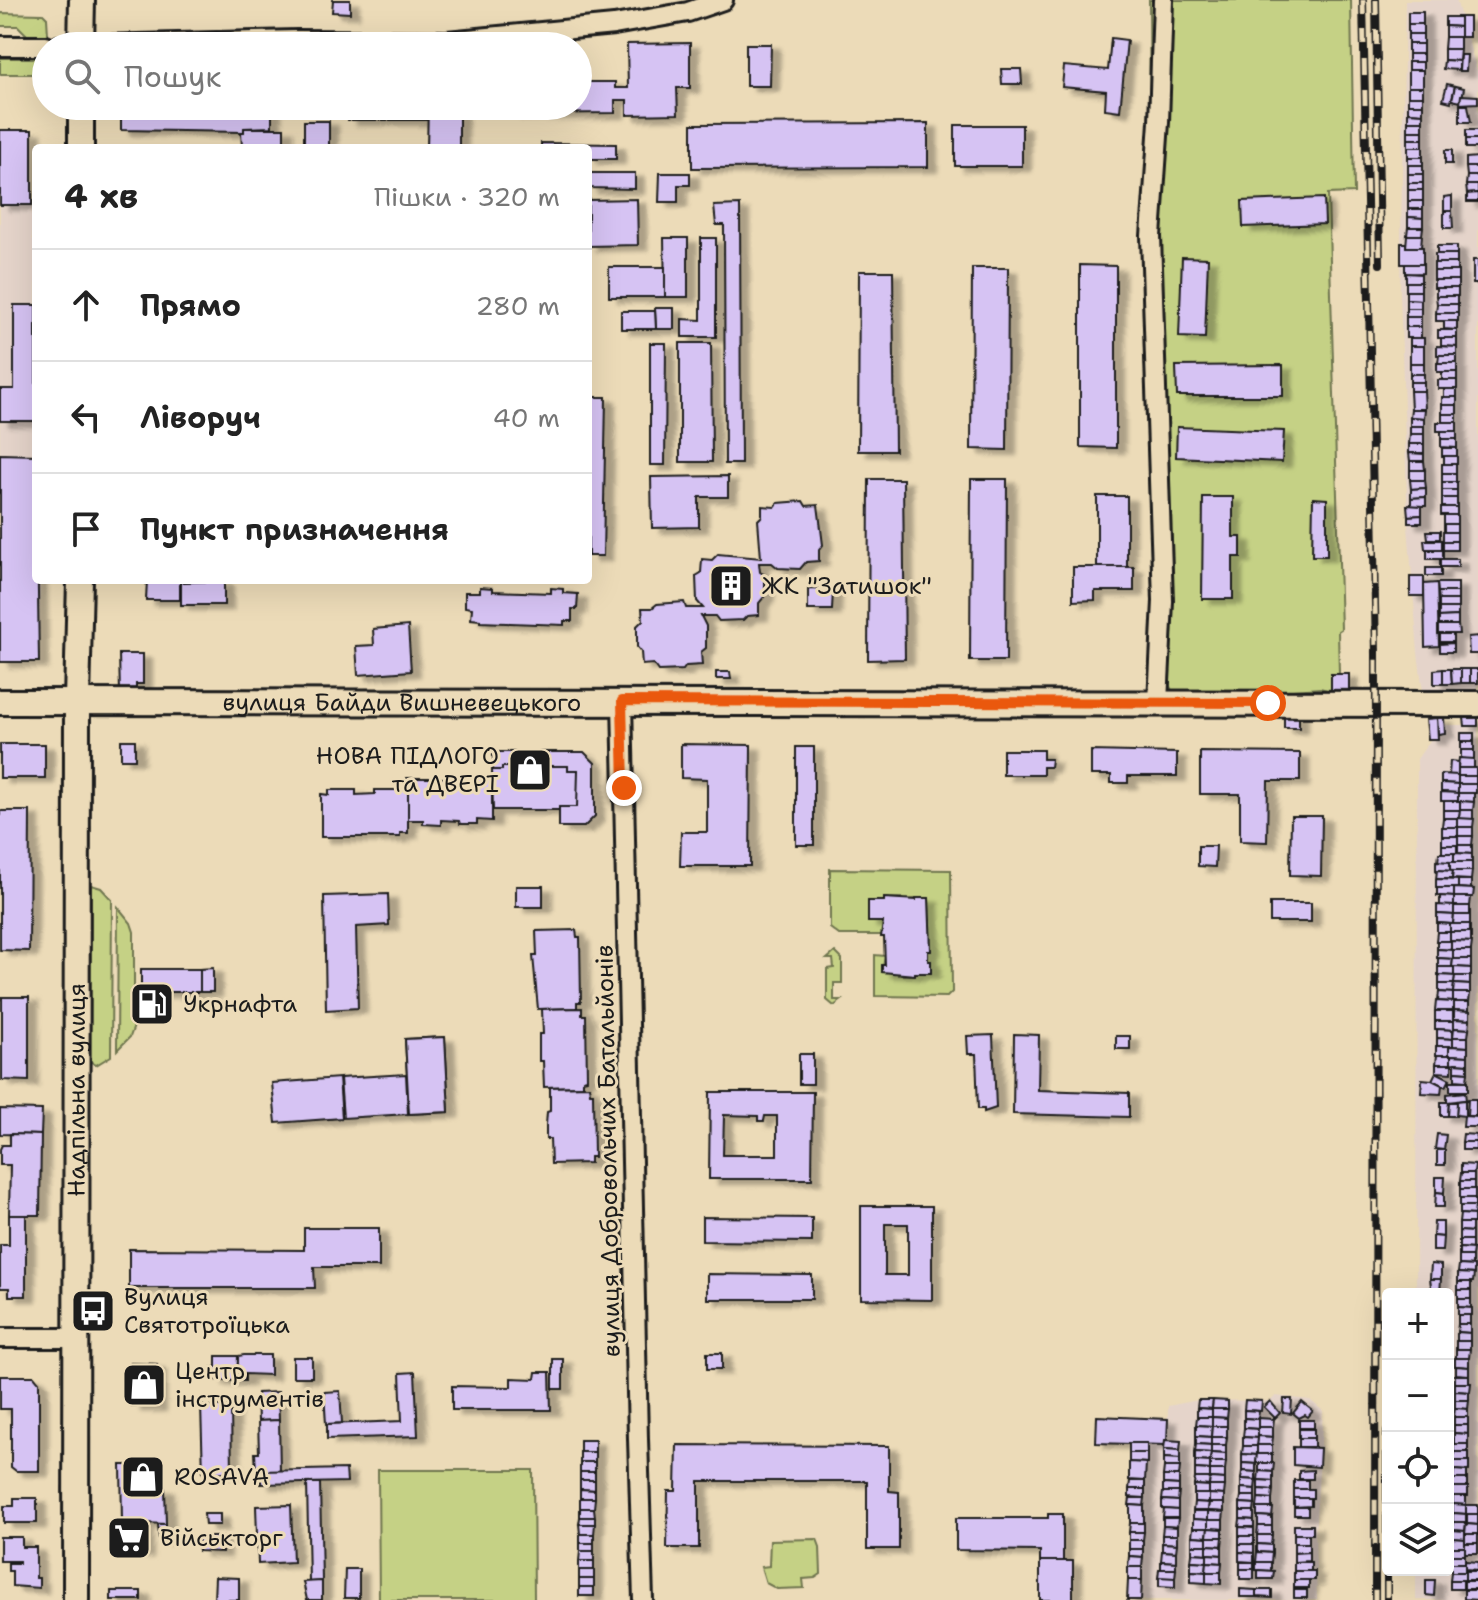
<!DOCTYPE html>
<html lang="uk">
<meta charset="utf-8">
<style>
body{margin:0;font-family:"Shantell Sans",sans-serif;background:#f6f6f6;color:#222}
.controls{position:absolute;right:24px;bottom:24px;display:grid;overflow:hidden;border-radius:8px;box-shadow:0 8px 32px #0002}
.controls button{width:72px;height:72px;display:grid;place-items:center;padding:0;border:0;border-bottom:2px solid #e0e0e0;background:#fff;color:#222;font:40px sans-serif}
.stop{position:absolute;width:24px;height:24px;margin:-18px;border:6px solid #ea580c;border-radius:50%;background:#fff}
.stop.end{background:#ea580c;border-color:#fff;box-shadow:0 2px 8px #0008}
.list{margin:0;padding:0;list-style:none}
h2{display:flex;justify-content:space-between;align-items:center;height:104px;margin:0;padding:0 32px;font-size:34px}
h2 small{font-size:26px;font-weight:400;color:#767676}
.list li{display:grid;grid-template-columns:52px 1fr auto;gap:24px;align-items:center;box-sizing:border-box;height:112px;padding:0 32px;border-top:2px solid #e0e0e0}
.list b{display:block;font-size:30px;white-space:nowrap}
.list em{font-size:26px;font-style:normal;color:#767676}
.icon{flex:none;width:44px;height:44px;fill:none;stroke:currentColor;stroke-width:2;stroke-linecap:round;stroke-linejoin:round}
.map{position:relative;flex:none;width:1478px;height:1600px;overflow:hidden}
.search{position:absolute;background:#fff;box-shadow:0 8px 32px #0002;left:32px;top:32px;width:560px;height:88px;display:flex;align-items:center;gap:20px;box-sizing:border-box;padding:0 28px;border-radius:44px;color:#767676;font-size:30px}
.panel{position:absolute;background:#fff;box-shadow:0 8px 32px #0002;left:32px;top:144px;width:560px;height:440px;border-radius:8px}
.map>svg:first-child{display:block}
</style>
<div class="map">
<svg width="1478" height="1600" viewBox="0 0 1478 1600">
<defs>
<filter id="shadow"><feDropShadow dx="9" dy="5" stdDeviation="2" flood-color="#0004"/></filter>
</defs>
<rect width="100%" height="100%" fill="#ecdbb8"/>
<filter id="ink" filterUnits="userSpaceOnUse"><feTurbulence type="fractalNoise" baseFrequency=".0125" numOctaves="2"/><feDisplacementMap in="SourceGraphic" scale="16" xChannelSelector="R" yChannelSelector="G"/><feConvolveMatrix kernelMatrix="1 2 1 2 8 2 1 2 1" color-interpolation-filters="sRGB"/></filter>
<g filter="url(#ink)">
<!-- built -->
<g fill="#e5d4ca">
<polygon points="1405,0 1456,0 1478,74 1478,693 1423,692 1418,653 1408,526 1400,293"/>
<polygon points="0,130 32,130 32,239 36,239 36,580 40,580 39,662 0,662"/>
<polygon points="1441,725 1478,725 1478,1600 1416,1600 1416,1570 1448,1570 1448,1294 1416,1294 1417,759"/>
<polygon points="1276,1396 1310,1400 1323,1411 1315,1535 1317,1600 1127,1600 1130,1506 1129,1443 1164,1445 1167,1440 1168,1406 1198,1400 1270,1401"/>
</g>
<!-- green -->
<g fill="#c5d185" stroke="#707650" stroke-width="2">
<polygon points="1149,0 1351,0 1354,193 1328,194 1341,629 1338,631 1339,674 1349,674 1349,691 1331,691 1320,688 1181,698 1173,693 1168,682 1150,121"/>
<polygon points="0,13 43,14 47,18 48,35 27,35 18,26 0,26"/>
<rect x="0" y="58" width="46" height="16"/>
<polygon points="830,869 951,870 952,992 947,997 875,996 875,955 885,956 882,972 898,972 898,975 914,975 928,961 928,951 931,951 929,898 901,900 901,898 885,898 884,901 869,901 868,922 883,922 883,935 839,935 830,928"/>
<polygon points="91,885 101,888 112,900 111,1056 96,1065 90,1061"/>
<polygon points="118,907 131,923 134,932 134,1026 130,1037 117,1050"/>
<polygon points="835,952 842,959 842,983 834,983 834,1000 842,1000 834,1006 827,1000 827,969 834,968 833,959 827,959"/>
<polygon points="378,1470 533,1470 534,1600 379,1600"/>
<polygon points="817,1539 820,1547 821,1574 815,1578 803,1579 804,1588 777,1589 766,1583 761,1567 769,1566 770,1540"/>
</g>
<!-- building -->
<g fill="#d6c3f3" stroke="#1c1c1c" stroke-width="2" fill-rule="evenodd" filter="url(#shadow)">
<polygon points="333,0 350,0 350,13 332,12"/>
<rect x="1408" y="12" width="15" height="12"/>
<polygon points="1445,17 1460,17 1460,27 1445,26"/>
<rect x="1460" y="17" width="9" height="20"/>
<rect x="1408" y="24" width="15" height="10"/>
<polygon points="1445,26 1460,27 1460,37 1445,37"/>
<rect x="1408" y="34" width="15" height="10"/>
<polygon points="1445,37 1460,37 1460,49 1444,49"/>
<polygon points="1111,38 1127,40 1120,111 1105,109 1106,91 1062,87 1064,66 1108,70"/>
<polygon points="690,43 690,88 677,88 678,114 627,115 627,100 615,100 615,113 513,114 513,106 578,106 578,82 615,82 615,88 628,88 627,44"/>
<polygon points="746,44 771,44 770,86 746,86"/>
<rect x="1408" y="44" width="15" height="10"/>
<polygon points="1444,49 1460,49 1459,61 1444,60"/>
<rect x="1408" y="54" width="15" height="8"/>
<polygon points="1460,55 1467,55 1466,71 1459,71"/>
<polygon points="1444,60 1459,61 1459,70 1443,69"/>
<rect x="1408" y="62" width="15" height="8"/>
<polygon points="1001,69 1021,69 1022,84 1002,84"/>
<rect x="1408" y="70" width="15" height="17"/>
<polygon points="1447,84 1455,86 1451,102 1443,100"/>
<polygon points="1455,86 1464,88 1461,102 1452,100"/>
<rect x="1408" y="87" width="15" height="9"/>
<polygon points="1461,95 1478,96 1478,103 1460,104"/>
<rect x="1408" y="96" width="15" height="8"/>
<polygon points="1408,104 1423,104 1423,113 1408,112"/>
<polygon points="1460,105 1468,105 1471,122 1460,122"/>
<polygon points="121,106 272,106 272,127 244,128 244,132 121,130"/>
<polygon points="347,106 428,106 428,117 426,120 348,120"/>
<polygon points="428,106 459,106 459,148 427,148"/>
<polygon points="1408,112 1423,113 1423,121 1408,121"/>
<rect x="304" y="121" width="25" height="27"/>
<rect x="1408" y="121" width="15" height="10"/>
<polygon points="928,123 928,167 692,168 692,124"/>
<rect x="955" y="125" width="67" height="41"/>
<polygon points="244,128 284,128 284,148 242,147 241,132 244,132"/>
<rect x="0" y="130" width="32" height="75"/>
<rect x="1466" y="130" width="12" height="9"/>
<rect x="1408" y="131" width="15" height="8"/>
<rect x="1408" y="139" width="15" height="8"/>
<rect x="1466" y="139" width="12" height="9"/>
<polygon points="541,143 616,144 616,159 588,159 588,148 541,148"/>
<rect x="1408" y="147" width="15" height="10"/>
<rect x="1445" y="150" width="7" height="14"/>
<rect x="1408" y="157" width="15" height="8"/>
<polygon points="1478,157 1478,167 1466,167 1466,158"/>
<rect x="1408" y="165" width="15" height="9"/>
<polygon points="1466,167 1478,167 1478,176 1467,176"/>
<polygon points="588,173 635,173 635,189 588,188"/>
<polygon points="660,173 690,173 690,185 678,185 678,202 659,202"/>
<rect x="1408" y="174" width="15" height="9"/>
<polygon points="1467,176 1478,176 1478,185 1466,185"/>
<rect x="1408" y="183" width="15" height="7"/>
<polygon points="1466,185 1478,185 1478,193 1467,194"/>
<rect x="1408" y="190" width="15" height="11"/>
<polygon points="1478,193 1478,202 1467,202 1467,194"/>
<polygon points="1452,196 1452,211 1444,211 1444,197"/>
<polygon points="1324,198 1325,224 1243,227 1242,201"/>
<polygon points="637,199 638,245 588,246 588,200"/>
<rect x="1408" y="201" width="15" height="8"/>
<polygon points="740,205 741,464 725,464 724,225 716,225 714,206"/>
<polygon points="1408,209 1423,209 1423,218 1408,217"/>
<polygon points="1444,211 1452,211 1453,228 1444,228"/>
<polygon points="1408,217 1423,218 1423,227 1408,227"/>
<polygon points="1408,227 1423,227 1422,235 1407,235"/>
<polygon points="1407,235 1422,235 1421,247 1406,247"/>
<polygon points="664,238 688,238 688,297 665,297"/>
<polygon points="701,238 716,238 716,337 682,337 682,319 701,320"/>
<polygon points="1401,243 1406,243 1406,247 1423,247 1423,264 1401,264"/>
<rect x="1437" y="246" width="20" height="8"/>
<rect x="1435" y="254" width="22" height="9"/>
<polygon points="1182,257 1208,258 1205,338 1179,337"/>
<rect x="1473" y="260" width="5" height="24"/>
<rect x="1434" y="263" width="23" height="8"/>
<polygon points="1405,264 1423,264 1423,273 1405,274"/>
<polygon points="1080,265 1116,266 1116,448 1080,447"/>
<rect x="609" y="267" width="56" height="30"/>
<polygon points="972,268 1008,268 1007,450 971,449"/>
<polygon points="859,271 893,271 895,451 858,451"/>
<rect x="1434" y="271" width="24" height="9"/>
<polygon points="1406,273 1421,274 1421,282 1406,282"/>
<rect x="1434" y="280" width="24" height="8"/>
<rect x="1406" y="282" width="15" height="9"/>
<rect x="1436" y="288" width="22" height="8"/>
<polygon points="1406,291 1421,291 1421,300 1406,299"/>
<polygon points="1436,296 1457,296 1457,304 1437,304"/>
<polygon points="1406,299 1421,300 1421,308 1406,308"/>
<polygon points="1437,304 1458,304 1458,313 1436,313"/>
<polygon points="14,305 36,305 36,421 0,421 0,389 14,389"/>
<polygon points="655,308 674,308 674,329 656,329"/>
<rect x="1406" y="308" width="15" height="9"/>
<polygon points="621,311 655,311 656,329 621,329"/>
<rect x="1436" y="313" width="22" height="8"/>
<rect x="1406" y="317" width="15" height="10"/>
<polygon points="1444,321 1457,321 1457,330 1444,329"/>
<rect x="1406" y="327" width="15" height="11"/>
<rect x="1438" y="330" width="19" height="8"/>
<rect x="1410" y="338" width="14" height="8"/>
<polygon points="1441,338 1457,338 1457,347 1441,346"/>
<polygon points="650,343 666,343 665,465 650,465"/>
<polygon points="680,343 711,343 712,462 680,462"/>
<rect x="1410" y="346" width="14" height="17"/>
<polygon points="1437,346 1457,347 1457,355 1437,355"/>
<polygon points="1439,355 1457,355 1457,363 1438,363"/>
<rect x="1410" y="363" width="14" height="11"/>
<rect x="1437" y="363" width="20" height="9"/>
<polygon points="1283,365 1283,396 1177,396 1176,366"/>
<rect x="1442" y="372" width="15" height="8"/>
<rect x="1410" y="374" width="14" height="8"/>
<rect x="1438" y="380" width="19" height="9"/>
<rect x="1410" y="382" width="14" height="9"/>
<rect x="1444" y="389" width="13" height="8"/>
<polygon points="1410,391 1424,391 1425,409 1411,409"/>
<polygon points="588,397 606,397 603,556 588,556"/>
<rect x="1442" y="397" width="15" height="8"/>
<rect x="1442" y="405" width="15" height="9"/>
<polygon points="1411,409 1425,409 1424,418 1410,417"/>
<rect x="1442" y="414" width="15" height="8"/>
<polygon points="1410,417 1424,418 1424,426 1410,426"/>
<rect x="1437" y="422" width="20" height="9"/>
<rect x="1410" y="426" width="14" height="8"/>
<polygon points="1177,427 1284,431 1282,462 1176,457"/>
<rect x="1441" y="431" width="16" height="8"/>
<polygon points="1410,434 1424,434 1424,444 1409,444"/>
<polygon points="1441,439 1457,439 1457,448 1441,447"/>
<rect x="1409" y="444" width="15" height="9"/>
<rect x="1442" y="448" width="15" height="8"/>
<polygon points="1409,453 1424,454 1424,461 1410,461"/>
<polygon points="0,454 36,455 39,662 0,662"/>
<rect x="1444" y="456" width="13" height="8"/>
<polygon points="1410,461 1424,461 1425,470 1410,470"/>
<rect x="1442" y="464" width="14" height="9"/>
<rect x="1410" y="470" width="15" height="10"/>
<rect x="1442" y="473" width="14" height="9"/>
<polygon points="728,476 728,497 699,497 699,527 652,528 651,477"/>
<polygon points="869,479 903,479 905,659 868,660"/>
<polygon points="971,479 1007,479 1006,661 970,661"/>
<polygon points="1410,480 1425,480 1426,488 1411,489"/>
<rect x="1442" y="482" width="15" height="8"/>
<polygon points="1426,488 1426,497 1411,498 1411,489"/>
<rect x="1442" y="490" width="15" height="8"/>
<rect x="1097" y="496" width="30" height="71"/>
<polygon points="1203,497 1233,497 1233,537 1241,537 1241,557 1233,557 1233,599 1202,599"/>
<polygon points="1426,497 1426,506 1411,506 1411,498"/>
<polygon points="1313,498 1327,499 1327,556 1312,556"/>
<rect x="1442" y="498" width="15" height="9"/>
<polygon points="803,501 806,506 818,505 823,545 819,550 819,561 806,562 800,569 778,568 772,563 759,563 760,572 765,575 765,596 759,603 759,615 747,616 743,620 719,621 715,616 701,616 706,626 706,648 701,652 702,665 686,666 683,670 658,671 653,664 642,665 641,652 637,647 637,626 643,620 642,608 652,608 657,604 684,602 686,608 703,608 697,601 696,576 701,573 702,559 712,560 718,554 761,558 758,520 762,516 762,506 775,507 778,503"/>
<polygon points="1407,505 1422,506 1422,515 1408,516"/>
<rect x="1441" y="507" width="16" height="8"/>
<polygon points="1422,515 1422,523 1408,523 1408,516"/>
<rect x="1444" y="515" width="13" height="9"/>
<rect x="1444" y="524" width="13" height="8"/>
<polygon points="1427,531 1440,531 1440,539 1428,539"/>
<rect x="1443" y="532" width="14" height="9"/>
<polygon points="1424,540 1442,540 1442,549 1425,549"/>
<rect x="1443" y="541" width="14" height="9"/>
<rect x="1427" y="550" width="16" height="9"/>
<rect x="1440" y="559" width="18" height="8"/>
<polygon points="1073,567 1134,567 1134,591 1095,591 1095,600 1073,601"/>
<rect x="1426" y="568" width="15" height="8"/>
<rect x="1410" y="577" width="14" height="19"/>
<polygon points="147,580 180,580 180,600 146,600"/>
<polygon points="224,581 224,605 181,605 181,582"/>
<polygon points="1437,583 1458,583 1458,592 1438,592"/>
<polygon points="1437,583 1439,646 1425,647 1424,584"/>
<polygon points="480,587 493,588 493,591 551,593 551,588 563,589 563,593 578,594 577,609 572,609 572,621 564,621 564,625 480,622 480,620 471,619 472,608 465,607 465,592 480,592"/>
<polygon points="808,589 833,590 832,610 808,610"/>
<polygon points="1438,592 1458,592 1458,600 1439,600"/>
<rect x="1439" y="600" width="19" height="8"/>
<polygon points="1439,608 1458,608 1458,616 1439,617"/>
<polygon points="1458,616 1458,625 1439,625 1439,617"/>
<polygon points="1438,625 1458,625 1459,634 1438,634"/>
<polygon points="408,626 411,671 358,675 356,646 374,645 373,629"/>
<rect x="1440" y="634" width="13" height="8"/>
<polygon points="1478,636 1478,654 1469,654 1468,637"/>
<polygon points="1453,643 1453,652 1440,652 1440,644"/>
<polygon points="119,654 143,654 143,684 136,684 136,694 120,693"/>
<polygon points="1443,669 1443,684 1434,684 1434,670"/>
<polygon points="1443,669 1451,669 1452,684 1443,684"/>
<polygon points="1451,669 1461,669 1461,683 1452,684"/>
<rect x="1461" y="669" width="9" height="14"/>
<rect x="1470" y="669" width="8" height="14"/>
<polygon points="716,672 730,672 731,679 716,679"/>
<rect x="1331" y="674" width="18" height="17"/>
<rect x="1284" y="713" width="15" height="15"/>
<polygon points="1437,718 1444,718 1445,733 1438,734"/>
<polygon points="1437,718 1438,739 1428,739 1426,719"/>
<polygon points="1464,718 1478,718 1478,726 1465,726"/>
<rect x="1461" y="733" width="13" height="8"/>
<rect x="121" y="740" width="14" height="19"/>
<rect x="1461" y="742" width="13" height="8"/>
<rect x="0" y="744" width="45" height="34"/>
<polygon points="681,744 751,745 750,866 680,866 681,832 707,832 707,779 681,778"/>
<rect x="796" y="747" width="18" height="98"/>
<polygon points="1003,750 1043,750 1043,759 1051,759 1050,767 1043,767 1043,775 1003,775"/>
<rect x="1461" y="750" width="13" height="9"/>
<polygon points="1091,751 1177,753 1177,776 1128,776 1128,783 1111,783 1111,775 1091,775"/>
<polygon points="493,752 584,752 595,763 595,816 584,827 559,827 559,810 493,810"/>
<polygon points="1200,752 1300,753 1300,781 1268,781 1267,842 1240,841 1240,794 1200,794"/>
<polygon points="1459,758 1474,759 1474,768 1458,768"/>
<polygon points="1450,761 1458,762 1458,775 1449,775"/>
<polygon points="544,766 568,766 568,770 578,770 577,807 559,807 559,810 493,810 492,770 502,770 502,767 525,767 525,770 544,770"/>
<rect x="1458" y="768" width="18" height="8"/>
<polygon points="1441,774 1458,775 1458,784 1441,783"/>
<rect x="1458" y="776" width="18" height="8"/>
<polygon points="407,778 492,778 492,821 477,820 477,824 460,824 459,821 441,820 441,825 423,824 423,820 408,820"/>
<polygon points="1441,783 1458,784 1458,793 1441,792"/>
<rect x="1458" y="784" width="18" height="9"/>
<polygon points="329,790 356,790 356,795 375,794 375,790 408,790 408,833 400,833 400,837 321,837 321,794 329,795"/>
<polygon points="1441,792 1458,793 1458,801 1441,801"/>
<polygon points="1458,793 1474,793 1474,802 1458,801"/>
<rect x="1444" y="801" width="16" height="9"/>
<polygon points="1460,801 1474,802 1473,810 1460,810"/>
<polygon points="1443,810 1460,810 1459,819 1443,818"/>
<polygon points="1460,810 1473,810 1473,819 1459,819"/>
<polygon points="0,811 30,811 29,951 0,950"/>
<polygon points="1291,816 1322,816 1321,876 1290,875"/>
<polygon points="1443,818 1458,818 1458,827 1442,827"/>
<polygon points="1458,818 1474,819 1473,827 1458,827"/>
<rect x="1442" y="827" width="16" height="9"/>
<polygon points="1458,827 1473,827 1473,837 1458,836"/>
<rect x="1442" y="836" width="16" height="9"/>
<polygon points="1458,836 1473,836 1472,845 1458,845"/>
<rect x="1442" y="845" width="15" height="8"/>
<polygon points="1458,845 1472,845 1472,854 1458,853"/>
<polygon points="1198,846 1216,846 1215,867 1198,866"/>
<polygon points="1439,853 1454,853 1454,862 1438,862"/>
<polygon points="1454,853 1472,854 1472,862 1454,862"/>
<polygon points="1436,861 1450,862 1450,871 1436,870"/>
<rect x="1450" y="862" width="22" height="9"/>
<polygon points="1437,870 1453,871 1452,879 1436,879"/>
<polygon points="1453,871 1472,871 1471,880 1452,879"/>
<polygon points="1436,879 1458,880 1458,888 1436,888"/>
<polygon points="1458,880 1471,880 1471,889 1458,888"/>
<rect x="516" y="886" width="27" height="21"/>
<polygon points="1437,888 1454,888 1454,897 1437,896"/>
<polygon points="1454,888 1474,889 1473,897 1454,897"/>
<polygon points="388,894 389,925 356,927 358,1008 326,1010 324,896"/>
<polygon points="1440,896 1454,897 1454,906 1440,906"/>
<polygon points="1454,897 1471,897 1470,906 1454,906"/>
<polygon points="884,898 916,900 916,898 929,898 931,951 928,951 928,961 931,961 931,973 915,973 915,975 882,972 882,965 885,965 884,937 881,937 883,922 868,922 868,901 884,901"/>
<rect x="1270" y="903" width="41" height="19"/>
<polygon points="1437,905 1454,906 1454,915 1437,914"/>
<rect x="1454" y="906" width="16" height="9"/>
<polygon points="1437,914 1454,915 1453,924 1437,923"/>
<polygon points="1454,915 1470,915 1470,924 1453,924"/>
<polygon points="1437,923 1450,924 1450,932 1437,932"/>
<rect x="1450" y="924" width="20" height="8"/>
<polygon points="576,930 577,937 580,937 581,1002 577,1002 577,1008 538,1009 533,956 537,956 536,931"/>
<polygon points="1437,932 1450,932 1450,941 1436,941"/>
<polygon points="1450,932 1471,932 1471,942 1450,941"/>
<polygon points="1437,941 1451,941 1451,950 1437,949"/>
<polygon points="1451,941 1472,942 1471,950 1451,950"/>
<polygon points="1437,949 1453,950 1453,959 1437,958"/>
<rect x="1453" y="950" width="18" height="9"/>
<polygon points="1438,958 1453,959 1452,967 1438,967"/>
<polygon points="1453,959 1471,959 1471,968 1452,967"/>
<polygon points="1438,967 1454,967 1454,976 1438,975"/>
<polygon points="1454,967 1471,968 1471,976 1454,976"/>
<polygon points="213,968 213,992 200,992 200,969"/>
<rect x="141" y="969" width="59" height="23"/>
<polygon points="1439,975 1455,976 1454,984 1439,984"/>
<polygon points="1455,976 1470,976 1470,985 1454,984"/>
<polygon points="1439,984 1454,984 1453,993 1439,992"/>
<polygon points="1454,984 1470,985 1470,993 1453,993"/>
<polygon points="1439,992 1453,993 1453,1002 1438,1001"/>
<polygon points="1453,993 1470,993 1469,1002 1453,1002"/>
<polygon points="2,997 29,997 29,1081 2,1080"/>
<polygon points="1436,1001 1453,1002 1453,1011 1435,1011"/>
<polygon points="1454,1002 1469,1002 1469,1011 1454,1010"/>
<polygon points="582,1008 582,1015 586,1015 587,1079 583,1080 583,1086 544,1087 543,1061 539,1061 539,1034 543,1034 542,1009"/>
<polygon points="1454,1010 1470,1011 1470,1020 1454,1019"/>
<rect x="1435" y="1011" width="18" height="10"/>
<polygon points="1454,1019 1470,1020 1469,1029 1454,1028"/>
<polygon points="1435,1021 1454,1021 1454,1030 1435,1029"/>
<polygon points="1454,1028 1469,1029 1468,1037 1453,1037"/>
<polygon points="1437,1029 1453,1030 1453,1039 1437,1038"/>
<polygon points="1014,1034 1039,1035 1038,1090 1129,1093 1129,1117 1013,1114"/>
<polygon points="993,1035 996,1108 984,1112 984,1109 978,1109 976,1054 968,1054 967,1036"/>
<rect x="1116" y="1036" width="14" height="13"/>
<polygon points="445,1037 449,1112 409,1114 405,1039"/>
<polygon points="445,1037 449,1112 409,1114 405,1039"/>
<polygon points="1453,1037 1468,1037 1468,1047 1453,1046"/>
<polygon points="1437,1038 1453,1039 1453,1046 1437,1046"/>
<rect x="1436" y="1046" width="13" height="9"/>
<polygon points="1449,1046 1468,1047 1468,1056 1449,1055"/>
<rect x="799" y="1054" width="14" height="30"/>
<polygon points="1437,1055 1451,1055 1451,1064 1436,1064"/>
<polygon points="1451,1055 1468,1056 1468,1064 1451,1063"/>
<polygon points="1455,1063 1468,1064 1468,1072 1455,1071"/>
<polygon points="1436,1064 1452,1064 1452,1073 1436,1072"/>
<polygon points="1455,1071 1468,1072 1467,1081 1455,1080"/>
<polygon points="1436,1072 1450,1079 1446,1087 1432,1080"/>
<polygon points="406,1074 408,1114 343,1118 340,1078"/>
<polygon points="339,1078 342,1118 276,1123 272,1083"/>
<polygon points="1422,1079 1432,1080 1442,1085 1441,1094 1421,1093"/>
<rect x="1450" y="1081" width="18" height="10"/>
<polygon points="589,1086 590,1093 593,1093 594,1157 590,1157 590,1163 551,1164 550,1139 546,1139 546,1125 547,1112 550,1111 550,1087"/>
<path d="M710 1092H813L812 1179H709ZM724 1115 758 1116V1121H764L765 1116H777V1155H723Z"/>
<polygon points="1465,1092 1466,1100 1447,1102 1447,1094"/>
<polygon points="1468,1099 1476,1099 1476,1116 1467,1116"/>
<polygon points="1465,1100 1465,1116 1456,1115 1457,1101"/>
<polygon points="1441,1102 1449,1102 1448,1116 1441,1116"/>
<polygon points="1449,1102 1457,1102 1456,1116 1448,1116"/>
<polygon points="0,1109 42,1110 41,1135 0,1134"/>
<polygon points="1464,1116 1478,1117 1478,1127 1463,1127"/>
<polygon points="10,1134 41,1135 40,1215 9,1215 10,1165 0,1165 0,1149 2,1145 10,1145"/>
<polygon points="1437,1134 1446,1135 1444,1150 1435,1149"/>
<polygon points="1463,1134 1477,1135 1476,1142 1462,1142"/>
<rect x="1462" y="1142" width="14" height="8"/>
<rect x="1437" y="1150" width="8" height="15"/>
<polygon points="1461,1164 1475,1165 1474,1173 1461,1173"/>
<polygon points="1461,1173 1474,1173 1474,1181 1460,1181"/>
<polygon points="1436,1177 1445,1177 1444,1193 1436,1192"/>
<rect x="1460" y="1181" width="14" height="8"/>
<rect x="1460" y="1189" width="15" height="9"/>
<polygon points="1436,1192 1444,1193 1444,1207 1435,1207"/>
<rect x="1460" y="1198" width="15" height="8"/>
<path d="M861 1206H932V1300L861 1299ZM885 1224H908V1275H885Z"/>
<polygon points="1460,1206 1475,1206 1474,1215 1460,1214"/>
<polygon points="1460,1214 1474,1215 1474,1223 1459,1223"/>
<polygon points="9,1215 26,1215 26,1296 9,1296 9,1288 0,1288 0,1245 9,1245"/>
<polygon points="702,1217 812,1218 812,1242 702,1241"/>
<polygon points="1434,1222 1443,1222 1443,1237 1433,1236"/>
<polygon points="1459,1223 1472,1223 1472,1232 1459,1231"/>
<polygon points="304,1228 379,1228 379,1267 314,1267 315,1288 129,1288 129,1249 304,1250"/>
<polygon points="1459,1231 1472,1232 1472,1240 1459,1240"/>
<polygon points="1433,1236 1443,1237 1442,1251 1433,1251"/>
<polygon points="1459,1240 1472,1240 1472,1249 1459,1248"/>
<polygon points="1459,1248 1473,1249 1472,1256 1459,1256"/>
<polygon points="1459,1256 1472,1256 1472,1266 1459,1265"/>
<polygon points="1431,1264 1441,1265 1441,1279 1430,1279"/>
<polygon points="1459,1265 1474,1266 1474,1274 1458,1273"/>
<polygon points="1458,1273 1474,1274 1473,1282 1458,1282"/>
<polygon points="707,1274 812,1275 812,1299 707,1299"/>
<polygon points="1430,1279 1441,1279 1440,1294 1432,1293"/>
<rect x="1458" y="1282" width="13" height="8"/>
<rect x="1458" y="1290" width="13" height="9"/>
<polygon points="1458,1299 1471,1299 1471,1308 1458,1307"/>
<polygon points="1458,1307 1472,1308 1472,1315 1458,1315"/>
<rect x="1458" y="1315" width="12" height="9"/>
<polygon points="1458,1324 1470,1324 1470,1333 1457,1332"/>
<polygon points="1457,1332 1470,1333 1470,1341 1457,1341"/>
<rect x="1456" y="1341" width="14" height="8"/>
<polygon points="1456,1349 1470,1349 1469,1358 1456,1358"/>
<rect x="707" y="1353" width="15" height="16"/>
<polygon points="244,1355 270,1355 270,1375 245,1374 245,1381 237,1381 238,1356"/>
<polygon points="216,1356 238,1356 237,1381 215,1380 216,1371 212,1371 212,1367 216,1367"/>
<rect x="293" y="1357" width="19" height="20"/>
<polygon points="1455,1358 1469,1358 1469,1367 1455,1366"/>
<rect x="553" y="1359" width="10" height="30"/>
<polygon points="131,1363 157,1364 157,1406 132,1406"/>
<polygon points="1456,1366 1469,1367 1469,1375 1456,1374"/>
<polygon points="415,1372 418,1436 327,1439 327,1424 402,1421 400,1373"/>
<polygon points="536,1372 550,1372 551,1410 452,1410 452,1386 511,1387 511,1378 535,1379"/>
<rect x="1455" y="1375" width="14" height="8"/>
<polygon points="0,1376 34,1376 39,1382 39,1471 16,1471 11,1467 11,1409 0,1409"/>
<polygon points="1455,1383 1471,1383 1470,1392 1455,1391"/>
<polygon points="340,1391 342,1423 326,1424 324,1392"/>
<polygon points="1455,1391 1469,1392 1469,1400 1455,1400"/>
<polygon points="278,1392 279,1420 258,1421 257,1393"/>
<polygon points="1284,1399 1292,1399 1291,1414 1283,1413"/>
<polygon points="1198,1400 1213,1400 1212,1409 1197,1408"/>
<polygon points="1213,1400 1228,1401 1228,1409 1212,1409"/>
<polygon points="1245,1400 1262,1401 1261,1411 1244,1410"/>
<polygon points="1455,1400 1469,1400 1468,1409 1455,1408"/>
<polygon points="1270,1401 1280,1413 1275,1418 1264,1407"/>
<polygon points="1302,1402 1313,1411 1308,1417 1305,1415 1299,1418 1293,1413"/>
<polygon points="201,1406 231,1406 232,1472 203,1473"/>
<polygon points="1197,1408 1212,1409 1212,1417 1197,1417"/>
<polygon points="1455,1408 1468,1409 1468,1417 1454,1417"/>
<polygon points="1212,1409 1228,1409 1227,1418 1212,1417"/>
<polygon points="1244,1410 1259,1411 1258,1419 1244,1418"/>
<polygon points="1097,1416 1168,1419 1167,1440 1165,1440 1165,1445 1096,1443"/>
<polygon points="1197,1417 1212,1417 1212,1426 1196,1425"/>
<polygon points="1212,1417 1227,1418 1227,1426 1212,1426"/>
<rect x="1454" y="1417" width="14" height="8"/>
<polygon points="1244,1418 1258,1419 1258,1429 1244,1428"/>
<polygon points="1258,1418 1274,1419 1273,1427 1258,1427"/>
<polygon points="279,1420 280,1471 256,1471 255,1453 259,1453 258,1421"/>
<rect x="1299" y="1420" width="15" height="8"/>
<polygon points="1196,1425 1212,1426 1211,1437 1196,1436"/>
<polygon points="1454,1425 1468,1425 1468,1434 1454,1433"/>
<polygon points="1212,1426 1227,1426 1227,1437 1211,1437"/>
<polygon points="1258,1427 1273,1427 1273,1437 1258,1436"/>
<polygon points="1244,1428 1258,1429 1258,1438 1243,1437"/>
<rect x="1299" y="1429" width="15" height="9"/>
<polygon points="1454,1433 1468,1434 1468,1444 1454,1444"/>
<polygon points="1196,1436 1211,1437 1211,1445 1196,1444"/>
<polygon points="1258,1436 1273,1437 1272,1445 1257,1445"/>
<polygon points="1211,1437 1227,1437 1226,1445 1211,1445"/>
<polygon points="1243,1437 1258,1438 1257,1446 1243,1446"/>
<rect x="1299" y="1438" width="15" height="9"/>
<rect x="580" y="1440" width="15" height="12"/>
<polygon points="1165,1440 1181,1441 1180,1450 1164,1449"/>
<rect x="1129" y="1443" width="18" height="10"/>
<polygon points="1196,1444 1211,1445 1211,1453 1195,1452"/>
<rect x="1454" y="1444" width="14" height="8"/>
<polygon points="677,1445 889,1446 889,1491 899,1492 899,1549 867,1549 867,1481 699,1481 699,1548 667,1548 668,1491 676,1491"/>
<polygon points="1211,1445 1226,1445 1226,1454 1211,1453"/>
<rect x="1257" y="1445" width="15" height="9"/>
<polygon points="1243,1446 1257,1446 1257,1455 1242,1454"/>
<polygon points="1293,1447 1320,1448 1319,1467 1293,1465"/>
<polygon points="1164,1449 1180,1450 1180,1459 1164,1458"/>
<rect x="580" y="1452" width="15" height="10"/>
<polygon points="1195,1452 1211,1453 1210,1462 1195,1461"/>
<rect x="1454" y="1452" width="15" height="9"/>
<polygon points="1129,1453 1147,1453 1147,1463 1129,1462"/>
<polygon points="1211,1453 1226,1454 1226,1462 1210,1462"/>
<polygon points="1242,1454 1257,1455 1256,1464 1242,1463"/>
<polygon points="1257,1454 1272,1454 1272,1463 1256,1463"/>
<polygon points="1164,1458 1180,1459 1180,1467 1164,1467"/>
<polygon points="1195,1461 1210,1462 1210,1470 1195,1469"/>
<polygon points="1454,1461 1469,1461 1469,1471 1454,1470"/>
<rect x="580" y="1462" width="15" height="10"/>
<polygon points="1129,1462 1146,1463 1145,1481 1129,1480"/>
<polygon points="1210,1462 1226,1462 1225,1470 1210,1470"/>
<polygon points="1242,1463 1256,1464 1256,1472 1242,1471"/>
<polygon points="1259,1463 1274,1463 1273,1472 1259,1471"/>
<polygon points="121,1465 141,1465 141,1469 145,1469 145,1488 165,1488 166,1524 122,1522"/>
<polygon points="1164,1467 1180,1467 1179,1476 1163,1476"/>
<polygon points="346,1469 347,1482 261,1484 261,1471"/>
<polygon points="1195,1469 1210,1470 1210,1478 1195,1478"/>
<polygon points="1210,1470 1225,1470 1225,1479 1210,1478"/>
<polygon points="1313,1470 1313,1479 1299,1479 1299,1471"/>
<polygon points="1454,1470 1467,1471 1467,1479 1453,1479"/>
<polygon points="1242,1471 1256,1472 1256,1480 1241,1479"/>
<polygon points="1259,1471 1273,1472 1273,1481 1258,1480"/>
<rect x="580" y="1472" width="15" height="8"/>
<polygon points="1163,1476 1179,1476 1179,1485 1163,1484"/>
<polygon points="1195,1478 1210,1478 1209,1486 1194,1485"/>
<polygon points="1210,1478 1225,1479 1225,1486 1209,1486"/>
<polygon points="1241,1479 1256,1480 1255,1489 1241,1488"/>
<rect x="1452" y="1479" width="15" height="8"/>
<polygon points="580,1480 595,1480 595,1490 580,1489"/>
<polygon points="1258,1480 1273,1481 1273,1490 1258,1489"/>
<rect x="1294" y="1480" width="14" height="9"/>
<polygon points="1130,1481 1145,1481 1145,1489 1129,1489"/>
<polygon points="307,1483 320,1483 322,1581 309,1582"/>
<polygon points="1163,1484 1179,1485 1179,1492 1163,1492"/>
<polygon points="1194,1485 1209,1486 1209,1494 1194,1494"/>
<polygon points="1209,1486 1225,1486 1224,1495 1209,1494"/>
<rect x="1450" y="1487" width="18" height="9"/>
<polygon points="1241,1488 1255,1489 1255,1496 1241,1496"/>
<polygon points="580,1489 595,1490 595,1498 580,1498"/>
<polygon points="1129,1489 1145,1489 1145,1498 1129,1497"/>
<polygon points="1258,1489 1273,1490 1272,1499 1258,1498"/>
<rect x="1294" y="1489" width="19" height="9"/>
<polygon points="1163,1492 1179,1492 1178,1501 1162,1500"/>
<polygon points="1194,1494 1209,1494 1209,1503 1194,1502"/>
<polygon points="1209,1494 1224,1495 1224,1503 1209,1503"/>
<polygon points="1241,1496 1255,1496 1255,1504 1240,1503"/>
<polygon points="1453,1496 1466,1496 1466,1505 1453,1504"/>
<polygon points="14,1498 37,1498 37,1523 4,1523 4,1506 14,1506"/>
<polygon points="580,1498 595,1498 594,1508 580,1508"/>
<polygon points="1130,1498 1145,1498 1144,1506 1129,1505"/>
<polygon points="1258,1498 1272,1499 1272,1508 1257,1508"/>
<polygon points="1294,1498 1311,1498 1311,1506 1294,1507"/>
<polygon points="1162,1500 1178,1501 1178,1510 1162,1509"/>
<polygon points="1194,1502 1209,1503 1208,1511 1193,1511"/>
<polygon points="1209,1503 1224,1503 1224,1512 1208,1511"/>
<polygon points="1240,1503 1255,1504 1254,1511 1240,1511"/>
<polygon points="1453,1504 1466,1505 1466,1514 1453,1513"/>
<polygon points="291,1505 293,1562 258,1564 256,1506"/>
<polygon points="1130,1505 1144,1506 1144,1523 1130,1523"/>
<rect x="1466" y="1505" width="12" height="9"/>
<rect x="1294" y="1507" width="14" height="8"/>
<polygon points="580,1508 594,1508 595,1517 580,1517"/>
<polygon points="1257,1508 1273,1508 1272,1517 1257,1516"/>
<polygon points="1164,1509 1178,1510 1178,1518 1163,1518"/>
<polygon points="1193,1511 1208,1511 1208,1520 1193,1519"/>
<polygon points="1208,1511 1224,1512 1223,1520 1208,1520"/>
<polygon points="1240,1511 1254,1511 1254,1520 1240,1519"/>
<polygon points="1453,1513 1466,1514 1466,1522 1453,1522"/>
<polygon points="204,1514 220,1514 220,1525 205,1525"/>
<polygon points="1048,1514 1063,1514 1063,1561 1040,1561 1040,1551 956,1550 956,1518 1048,1518"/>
<polygon points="1467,1514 1478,1514 1478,1525 1467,1524"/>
<polygon points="1258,1516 1272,1517 1272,1526 1258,1526"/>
<polygon points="580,1517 595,1517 595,1524 579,1524"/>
<polygon points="1163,1518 1178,1518 1177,1527 1163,1526"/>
<polygon points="1193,1519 1208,1520 1208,1528 1193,1528"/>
<polygon points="1240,1519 1254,1520 1254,1527 1239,1527"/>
<polygon points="1208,1520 1223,1520 1223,1529 1208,1528"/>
<rect x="114" y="1522" width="30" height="30"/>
<polygon points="1453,1522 1466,1522 1465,1531 1452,1530"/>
<polygon points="1130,1523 1144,1523 1144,1532 1129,1532"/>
<polygon points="158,1524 166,1524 166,1539 159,1539"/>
<polygon points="579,1524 595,1524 594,1534 580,1534"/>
<polygon points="1466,1524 1478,1525 1478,1534 1465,1534"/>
<rect x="1294" y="1525" width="19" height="9"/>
<polygon points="1163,1526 1177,1527 1177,1535 1162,1535"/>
<polygon points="1258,1526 1272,1526 1272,1535 1257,1535"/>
<polygon points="1239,1527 1254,1528 1254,1536 1239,1536"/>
<polygon points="1193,1528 1208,1528 1207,1537 1192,1536"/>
<polygon points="1208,1528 1223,1529 1223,1537 1207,1537"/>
<polygon points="1452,1530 1465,1531 1465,1539 1452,1538"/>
<polygon points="1129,1532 1144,1532 1143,1540 1129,1540"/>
<rect x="580" y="1534" width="14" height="9"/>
<rect x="1294" y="1534" width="15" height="9"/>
<rect x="1465" y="1534" width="13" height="9"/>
<polygon points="1162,1535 1177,1535 1177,1544 1162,1543"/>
<polygon points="1257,1535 1272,1535 1271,1545 1257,1544"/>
<polygon points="1192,1536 1207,1537 1207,1545 1192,1545"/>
<rect x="1239" y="1536" width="15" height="8"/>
<polygon points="0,1537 22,1537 22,1547 36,1547 36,1578 39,1578 39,1588 12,1586 12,1571 8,1571 8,1563 19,1563 19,1561 0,1561"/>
<polygon points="199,1537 222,1537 222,1552 198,1551"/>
<polygon points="1207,1537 1223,1537 1222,1546 1207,1545"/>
<polygon points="1452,1538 1465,1539 1465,1547 1452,1547"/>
<rect x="1129" y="1540" width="14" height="9"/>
<rect x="580" y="1543" width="14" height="8"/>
<polygon points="1162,1543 1177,1544 1176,1552 1162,1551"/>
<polygon points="1294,1543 1309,1543 1309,1552 1294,1553"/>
<rect x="1465" y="1543" width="13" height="10"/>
<polygon points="1239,1544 1254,1544 1254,1553 1239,1552"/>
<polygon points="1257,1544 1272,1545 1272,1553 1257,1552"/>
<polygon points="1192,1545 1207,1545 1207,1554 1192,1553"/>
<polygon points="1207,1545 1222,1546 1222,1555 1207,1554"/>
<rect x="1452" y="1547" width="13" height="8"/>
<polygon points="1129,1549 1143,1549 1143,1557 1129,1556"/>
<polygon points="580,1551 594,1551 594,1561 579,1561"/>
<polygon points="1162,1551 1176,1552 1176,1562 1161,1561"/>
<polygon points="1239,1552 1254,1553 1254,1562 1239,1561"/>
<polygon points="1257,1552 1272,1553 1271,1562 1256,1562"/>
<polygon points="1309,1552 1309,1561 1294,1562 1294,1553"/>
<polygon points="1192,1553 1207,1554 1207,1562 1191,1561"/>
<polygon points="1207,1554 1222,1555 1222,1563 1207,1562"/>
<rect x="1451" y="1555" width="14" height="8"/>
<polygon points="1129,1556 1143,1557 1142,1567 1128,1567"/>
<rect x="579" y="1561" width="15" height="9"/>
<rect x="1040" y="1561" width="33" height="39"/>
<polygon points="1161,1561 1176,1562 1176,1569 1161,1569"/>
<polygon points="1191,1561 1207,1562 1206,1572 1191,1571"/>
<polygon points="1465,1561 1478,1562 1478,1570 1465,1569"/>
<polygon points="1207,1562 1222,1563 1221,1572 1206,1572"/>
<rect x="1240" y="1562" width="14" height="7"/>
<polygon points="1256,1562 1271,1562 1271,1571 1256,1570"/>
<rect x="1294" y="1562" width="17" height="9"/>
<rect x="1451" y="1563" width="14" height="9"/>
<rect x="1128" y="1567" width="14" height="13"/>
<polygon points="345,1569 359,1569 359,1598 344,1598"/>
<polygon points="1159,1569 1176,1569 1175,1578 1158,1578"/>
<rect x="1240" y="1569" width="14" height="10"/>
<rect x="579" y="1570" width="15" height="9"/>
<polygon points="1258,1570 1274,1571 1273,1579 1258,1579"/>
<polygon points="1191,1571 1206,1572 1206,1583 1191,1582"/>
<rect x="1294" y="1571" width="21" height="9"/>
<rect x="1465" y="1571" width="13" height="9"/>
<polygon points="1206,1572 1221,1572 1221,1584 1206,1583"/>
<polygon points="1451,1572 1465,1572 1465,1580 1450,1580"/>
<polygon points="215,1577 239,1578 239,1600 214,1600"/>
<polygon points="1159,1577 1175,1578 1175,1587 1159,1586"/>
<rect x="579" y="1579" width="15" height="8"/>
<polygon points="1128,1580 1142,1580 1141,1600 1127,1600"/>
<rect x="1294" y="1580" width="15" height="8"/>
<polygon points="1426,1580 1435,1580 1434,1596 1426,1595"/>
<rect x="1450" y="1580" width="13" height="9"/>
<polygon points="322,1581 322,1600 307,1600 303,1582"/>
<rect x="1464" y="1581" width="14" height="8"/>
<rect x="579" y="1587" width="15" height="9"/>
<polygon points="1240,1589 1256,1590 1256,1597 1240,1597"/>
<polygon points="1256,1590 1272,1590 1272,1598 1256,1597"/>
<rect x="1294" y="1590" width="13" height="8"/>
<polygon points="1464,1590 1478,1590 1478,1600 1464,1599"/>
<rect x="111" y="1591" width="30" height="9"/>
</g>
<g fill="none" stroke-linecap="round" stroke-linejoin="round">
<!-- street casing -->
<g stroke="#1c1c1c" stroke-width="24">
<g id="street">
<polyline points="0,46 46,46"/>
<polyline points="59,46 297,40 447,41 614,25 688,12 723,0"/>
<polyline points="622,701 638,1439 643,1600"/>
<polyline points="1158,702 1163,601 1151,236 1159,122 1163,0"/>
<polyline points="0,1338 76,1338"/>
</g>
</g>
<!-- secondary casing -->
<g stroke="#1c1c1c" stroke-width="30">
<g id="secondary">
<polyline points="81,46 82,0"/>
<polyline points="81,148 81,106"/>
<path id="s1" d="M0 702 1478 704"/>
<path id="s2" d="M76 1600 77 700 80 580"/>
</g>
</g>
<!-- street -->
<use href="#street" stroke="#ecdbb8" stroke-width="18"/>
<!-- secondary -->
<use href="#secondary" stroke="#ecdbb8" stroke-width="24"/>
<!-- rail casing -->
<g stroke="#1c1c1c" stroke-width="8">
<g id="rail">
<polyline points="1363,0 1376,654 1375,1600"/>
<polyline points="1376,0 1380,264"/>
<polyline points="1387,1432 1387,1600"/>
</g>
</g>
<!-- rail -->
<use href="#rail" stroke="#ecdbb8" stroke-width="5" stroke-dasharray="15" stroke-linecap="butt"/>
</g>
</g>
<g fill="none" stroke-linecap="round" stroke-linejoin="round" filter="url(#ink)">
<!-- route -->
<polyline stroke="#ea580c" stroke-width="10" points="624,788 622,701 1268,703"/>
</g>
<!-- icons -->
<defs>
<g id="building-square" transform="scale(2.3)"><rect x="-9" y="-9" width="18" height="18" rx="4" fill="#1c1c1c" stroke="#ecdbb8"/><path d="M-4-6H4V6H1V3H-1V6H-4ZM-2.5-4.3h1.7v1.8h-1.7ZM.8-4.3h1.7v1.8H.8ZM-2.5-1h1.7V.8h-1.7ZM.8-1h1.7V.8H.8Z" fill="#fff"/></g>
<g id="shop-square" transform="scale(2.3)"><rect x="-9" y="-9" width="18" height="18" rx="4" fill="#1c1c1c" stroke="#ecdbb8"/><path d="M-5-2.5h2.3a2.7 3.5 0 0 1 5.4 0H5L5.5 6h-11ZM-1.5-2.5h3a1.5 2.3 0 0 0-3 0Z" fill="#fff"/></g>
<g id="fuel-square" transform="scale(2.3)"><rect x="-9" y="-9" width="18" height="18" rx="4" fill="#1c1c1c" stroke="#ecdbb8"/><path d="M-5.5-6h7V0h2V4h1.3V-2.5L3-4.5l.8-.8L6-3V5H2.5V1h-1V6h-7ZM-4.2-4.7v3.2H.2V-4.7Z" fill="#fff"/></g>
<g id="bus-square" transform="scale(2.3)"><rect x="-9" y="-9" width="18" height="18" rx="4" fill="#1c1c1c" stroke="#ecdbb8"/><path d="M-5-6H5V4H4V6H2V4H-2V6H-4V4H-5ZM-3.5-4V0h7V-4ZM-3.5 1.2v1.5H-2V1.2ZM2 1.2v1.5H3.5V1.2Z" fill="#fff"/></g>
<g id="supermarket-square" transform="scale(2.3)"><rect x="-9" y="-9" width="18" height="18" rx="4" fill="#1c1c1c" stroke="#ecdbb8"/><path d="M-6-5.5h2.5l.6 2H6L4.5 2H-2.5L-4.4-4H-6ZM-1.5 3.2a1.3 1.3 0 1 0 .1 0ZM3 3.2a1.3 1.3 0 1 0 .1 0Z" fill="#fff"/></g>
</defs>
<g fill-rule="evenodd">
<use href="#building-square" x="731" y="586"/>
<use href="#shop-square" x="530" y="770"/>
<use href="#fuel-square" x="152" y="1004"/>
<use href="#bus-square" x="93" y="1311"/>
<use href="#shop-square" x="144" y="1385"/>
<use href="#shop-square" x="143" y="1477"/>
<use href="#supermarket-square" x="129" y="1538"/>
</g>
<g text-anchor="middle" stroke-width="6" stroke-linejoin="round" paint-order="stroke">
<!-- poi labels -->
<g font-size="24" fill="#1c1c1c" stroke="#ecdbb8" text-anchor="start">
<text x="762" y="594">ЖК "Затишок"</text>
<text x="499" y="764" text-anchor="end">НОВА ПІДЛОГО<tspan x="499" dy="28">та ДВЕРІ</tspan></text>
<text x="183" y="1012">Укрнафта</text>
<text x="124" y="1305">Вулиця<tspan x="124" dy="28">Святотроїцька</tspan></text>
<text x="175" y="1379">Центр<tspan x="175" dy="28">інструментів</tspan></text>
<text x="174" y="1485">ROSAVA</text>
<text x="160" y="1546">Військторг</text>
</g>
<!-- street labels -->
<g font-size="24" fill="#1c1c1c" stroke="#ecdbb8">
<text dy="8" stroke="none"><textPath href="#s1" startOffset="402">вулиця Байди Вишневецького</textPath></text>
<text dy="8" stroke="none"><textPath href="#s2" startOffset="510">Надпільна вулиця</textPath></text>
<text transform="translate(608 1151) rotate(-91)" y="8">вулиця Добровольчих Батальйонів</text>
</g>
</g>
</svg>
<div class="controls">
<button>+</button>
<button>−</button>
<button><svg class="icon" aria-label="locate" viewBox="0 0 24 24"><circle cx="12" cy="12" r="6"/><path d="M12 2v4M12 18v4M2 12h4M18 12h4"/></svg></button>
<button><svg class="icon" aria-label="layers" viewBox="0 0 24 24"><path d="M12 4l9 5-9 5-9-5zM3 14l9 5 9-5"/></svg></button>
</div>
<div class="stop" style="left:1268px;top:703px"></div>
<div class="stop end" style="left:624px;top:788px"></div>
<div class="search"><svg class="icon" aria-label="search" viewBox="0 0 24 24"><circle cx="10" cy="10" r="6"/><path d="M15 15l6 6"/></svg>Пошук</div>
<section class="panel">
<h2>4 хв<small>Пішки · 320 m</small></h2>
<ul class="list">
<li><svg class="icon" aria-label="ahead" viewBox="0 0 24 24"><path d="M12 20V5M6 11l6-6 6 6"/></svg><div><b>Прямо</b></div><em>280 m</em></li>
<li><svg class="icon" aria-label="left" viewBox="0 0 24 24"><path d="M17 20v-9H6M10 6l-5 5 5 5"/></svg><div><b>Ліворуч</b></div><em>40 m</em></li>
<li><svg class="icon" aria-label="arrive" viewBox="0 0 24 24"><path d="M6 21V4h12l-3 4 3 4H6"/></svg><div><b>Пункт призначення</b></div></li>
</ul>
</section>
</div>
